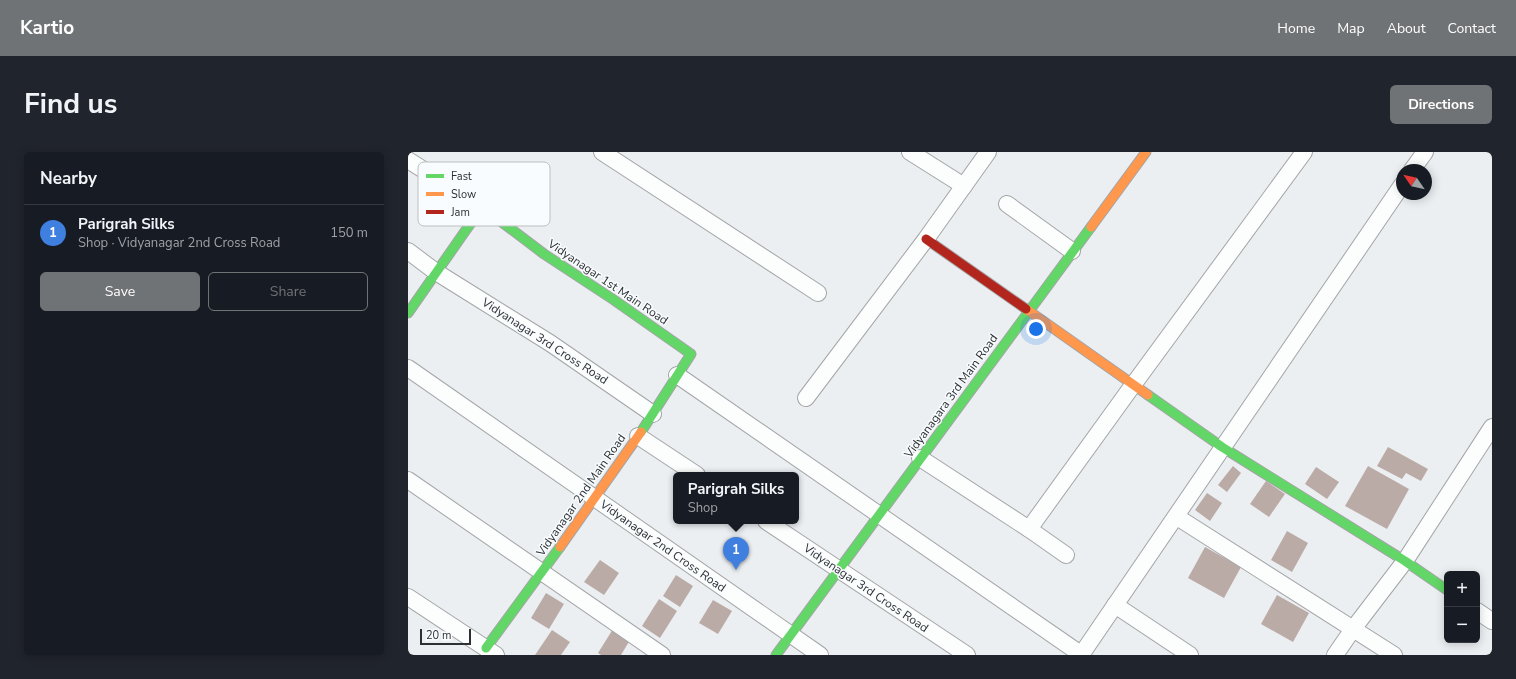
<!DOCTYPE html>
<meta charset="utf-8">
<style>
body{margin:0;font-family:"Nunito Sans",sans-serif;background:#20242c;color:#f1f3f6}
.controls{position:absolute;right:12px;bottom:12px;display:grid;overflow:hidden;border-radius:6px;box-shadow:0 2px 10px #0003}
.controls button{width:36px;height:36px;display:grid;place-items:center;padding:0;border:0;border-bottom:1px solid #363941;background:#171b24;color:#f1f3f6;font:20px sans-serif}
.compass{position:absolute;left:988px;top:12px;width:36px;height:36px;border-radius:50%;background:#171b24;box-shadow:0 2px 10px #0003;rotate:304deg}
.scale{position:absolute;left:12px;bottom:10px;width:51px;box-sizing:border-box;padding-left:4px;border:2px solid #2d3032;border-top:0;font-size:11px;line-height:14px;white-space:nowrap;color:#2d3032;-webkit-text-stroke:3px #f9fcfe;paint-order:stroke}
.you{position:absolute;left:628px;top:177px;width:14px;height:14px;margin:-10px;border:3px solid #fff;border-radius:50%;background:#1a73e8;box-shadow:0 0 0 6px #1a73e833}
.badge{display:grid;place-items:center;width:26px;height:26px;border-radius:50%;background:#707375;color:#fff;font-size:13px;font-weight:700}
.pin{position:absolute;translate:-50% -33px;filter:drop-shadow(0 1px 2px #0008)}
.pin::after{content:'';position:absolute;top:21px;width:14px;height:12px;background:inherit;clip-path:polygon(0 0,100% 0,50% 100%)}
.popup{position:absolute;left:265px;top:320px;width:126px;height:52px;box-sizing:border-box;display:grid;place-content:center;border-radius:6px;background:#171b24;filter:drop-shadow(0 1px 3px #0005);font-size:13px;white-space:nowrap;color:#9ea1a6}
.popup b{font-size:15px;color:#f1f3f6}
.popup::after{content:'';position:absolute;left:50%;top:100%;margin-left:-8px;border:8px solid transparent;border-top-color:#171b24}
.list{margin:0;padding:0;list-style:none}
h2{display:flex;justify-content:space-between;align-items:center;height:52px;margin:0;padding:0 16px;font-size:17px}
h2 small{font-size:13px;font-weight:400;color:#9ea1a6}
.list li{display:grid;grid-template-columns:26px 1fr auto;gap:12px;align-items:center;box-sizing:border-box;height:56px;padding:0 16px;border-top:1px solid #363941}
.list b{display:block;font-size:15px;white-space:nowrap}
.list p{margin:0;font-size:13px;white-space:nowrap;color:#9ea1a6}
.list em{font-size:13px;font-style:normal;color:#9ea1a6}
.actions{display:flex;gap:8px;padding:12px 16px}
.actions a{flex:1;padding:9px 0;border:1px solid #707375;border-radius:6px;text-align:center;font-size:14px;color:#707375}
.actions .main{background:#707375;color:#fff}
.map{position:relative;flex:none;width:1084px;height:503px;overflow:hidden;border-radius:6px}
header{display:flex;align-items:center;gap:24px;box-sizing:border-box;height:56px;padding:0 20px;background:#707375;color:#fff}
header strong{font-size:19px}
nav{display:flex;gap:22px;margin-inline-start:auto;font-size:14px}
.intro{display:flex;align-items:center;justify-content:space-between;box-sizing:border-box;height:96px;padding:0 24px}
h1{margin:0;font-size:28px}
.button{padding:10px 18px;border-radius:6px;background:#707375;color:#fff;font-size:14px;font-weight:700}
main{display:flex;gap:24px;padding:0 24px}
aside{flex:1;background:#171b24;border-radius:6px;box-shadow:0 2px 10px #0003}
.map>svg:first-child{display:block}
</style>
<header>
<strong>Kartio</strong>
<nav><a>Home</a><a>Map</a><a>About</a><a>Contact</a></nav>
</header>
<div class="intro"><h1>Find us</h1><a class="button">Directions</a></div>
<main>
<aside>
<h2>Nearby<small></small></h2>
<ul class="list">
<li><span class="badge" style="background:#3f7fe0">1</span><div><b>Parigrah Silks</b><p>Shop · Vidyanagar 2nd Cross Road</p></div><em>150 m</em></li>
</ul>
<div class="actions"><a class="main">Save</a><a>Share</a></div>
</aside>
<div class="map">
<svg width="1084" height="503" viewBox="0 0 1084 503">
<rect width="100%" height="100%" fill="#eceff2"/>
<!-- building -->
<g fill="#bbaba6">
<polygon points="980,295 1020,317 1013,329 998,321 994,327 969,314"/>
<polygon points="825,314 833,321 819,340 810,333"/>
<polygon points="960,314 1001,337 979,377 937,354"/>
<polygon points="908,315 931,330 919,347 897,332"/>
<polygon points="858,329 877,342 861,365 842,352"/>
<polygon points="799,341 814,351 802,369 787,358"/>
<polygon points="879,379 900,391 884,420 863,408"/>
<polygon points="797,395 833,415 816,446 780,426"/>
<polygon points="192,408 211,421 196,443 176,430"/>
<polygon points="268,423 285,434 272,455 255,444"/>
<polygon points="138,441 156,452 141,477 123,466"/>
<polygon points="869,443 901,461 885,490 853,472"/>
<polygon points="251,447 269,459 252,486 234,474"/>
<polygon points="305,448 324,459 310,482 291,471"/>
<polygon points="205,477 222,488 213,503 193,503 190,501"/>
<polygon points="144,478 162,490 153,503 127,503"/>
</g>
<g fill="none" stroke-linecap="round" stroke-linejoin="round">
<!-- street casing -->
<g stroke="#a3a5a7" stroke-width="18">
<g id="street">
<polyline points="194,0 410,141"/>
<polyline points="502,0 556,34"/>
<polyline points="0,8 74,55"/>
<polyline points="1004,18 1017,0"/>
<polyline points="599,52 664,99"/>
<polyline points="0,99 28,120 142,191 245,262"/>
<polyline points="0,216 412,503"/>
<polyline points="269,223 674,503"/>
<polyline points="398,246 518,87 580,0"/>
<polyline points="230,284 289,323"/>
<polyline points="512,306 621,377"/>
<polyline points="0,328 254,503"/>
<polyline points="769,365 986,503"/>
<polyline points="358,369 559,503"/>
<polyline points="658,403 621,377 725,233 896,0"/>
<polyline points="0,445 88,503"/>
<polyline points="707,453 782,503"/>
<polyline points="1069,459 1084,469"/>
<polyline points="673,503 994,33"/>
<polyline points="927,503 945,477 997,409 1084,275"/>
</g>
</g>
<!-- fast casing -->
<g stroke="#a3a5a7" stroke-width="11">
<g id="fast">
<polyline points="0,161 74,55 136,102 206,148 283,202 233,280"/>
<polyline points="740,243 814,295 997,409 1039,438"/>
<polyline points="78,496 152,395"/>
<polyline points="368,503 683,75"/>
</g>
</g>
<!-- slow casing -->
<g stroke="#a3a5a7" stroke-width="11">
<g id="slow">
<polyline points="683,75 738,0"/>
<polyline points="618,157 740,243"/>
<polyline points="152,395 233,280"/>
</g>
</g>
<!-- jam casing -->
<g stroke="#a3a5a7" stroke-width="11">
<polyline id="jam" points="518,87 618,157"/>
</g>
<!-- street -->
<use href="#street" stroke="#fcfdfd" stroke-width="16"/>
<!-- fast -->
<use href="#fast" stroke="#63d668" stroke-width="9"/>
<!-- slow -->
<use href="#slow" stroke="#ff974d" stroke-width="9"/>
<!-- jam -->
<use href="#jam" stroke="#b3261e" stroke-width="9"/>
</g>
<g text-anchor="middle" stroke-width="3" stroke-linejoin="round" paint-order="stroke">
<!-- street labels -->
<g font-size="12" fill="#2d3032" stroke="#f9fcfe">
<text transform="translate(200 130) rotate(34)" y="4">Vidyanagar 1st Main Road</text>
<text transform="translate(137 189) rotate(33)" y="4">Vidyanagar 3rd Cross Road</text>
<text transform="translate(543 244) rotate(-54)" y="4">Vidyanagara 3rd Main Road</text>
<text transform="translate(173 343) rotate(-55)" y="4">Vidyanagar 2nd Main Road</text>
<text transform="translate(255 394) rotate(35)" y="4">Vidyanagar 2nd Cross Road</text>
<text transform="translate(458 436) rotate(34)" y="4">Vidyanagar 3rd Cross Road</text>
</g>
</g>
<!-- legend -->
<rect x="10" y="10" width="132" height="64" rx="6" fill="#f9fcfe" stroke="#bcbfc1" stroke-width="1"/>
<rect x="18" y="22" width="18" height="4" fill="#63d668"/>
<rect x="18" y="40" width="18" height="4" fill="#ff974d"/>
<rect x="18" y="58" width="18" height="4" fill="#b3261e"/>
<g font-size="11" fill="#2d3032">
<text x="43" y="28">Fast</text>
<text x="43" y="46">Slow</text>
<text x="43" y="64">Jam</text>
</g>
</svg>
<div class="controls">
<button>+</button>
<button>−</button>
</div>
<svg class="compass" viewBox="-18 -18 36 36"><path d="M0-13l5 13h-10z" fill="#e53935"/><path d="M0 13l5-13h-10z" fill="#9ea1a6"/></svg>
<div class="scale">20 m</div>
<div class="you"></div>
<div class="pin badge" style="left:328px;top:418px;background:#3f7fe0">1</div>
<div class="popup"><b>Parigrah Silks</b>Shop</div>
</div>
</main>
